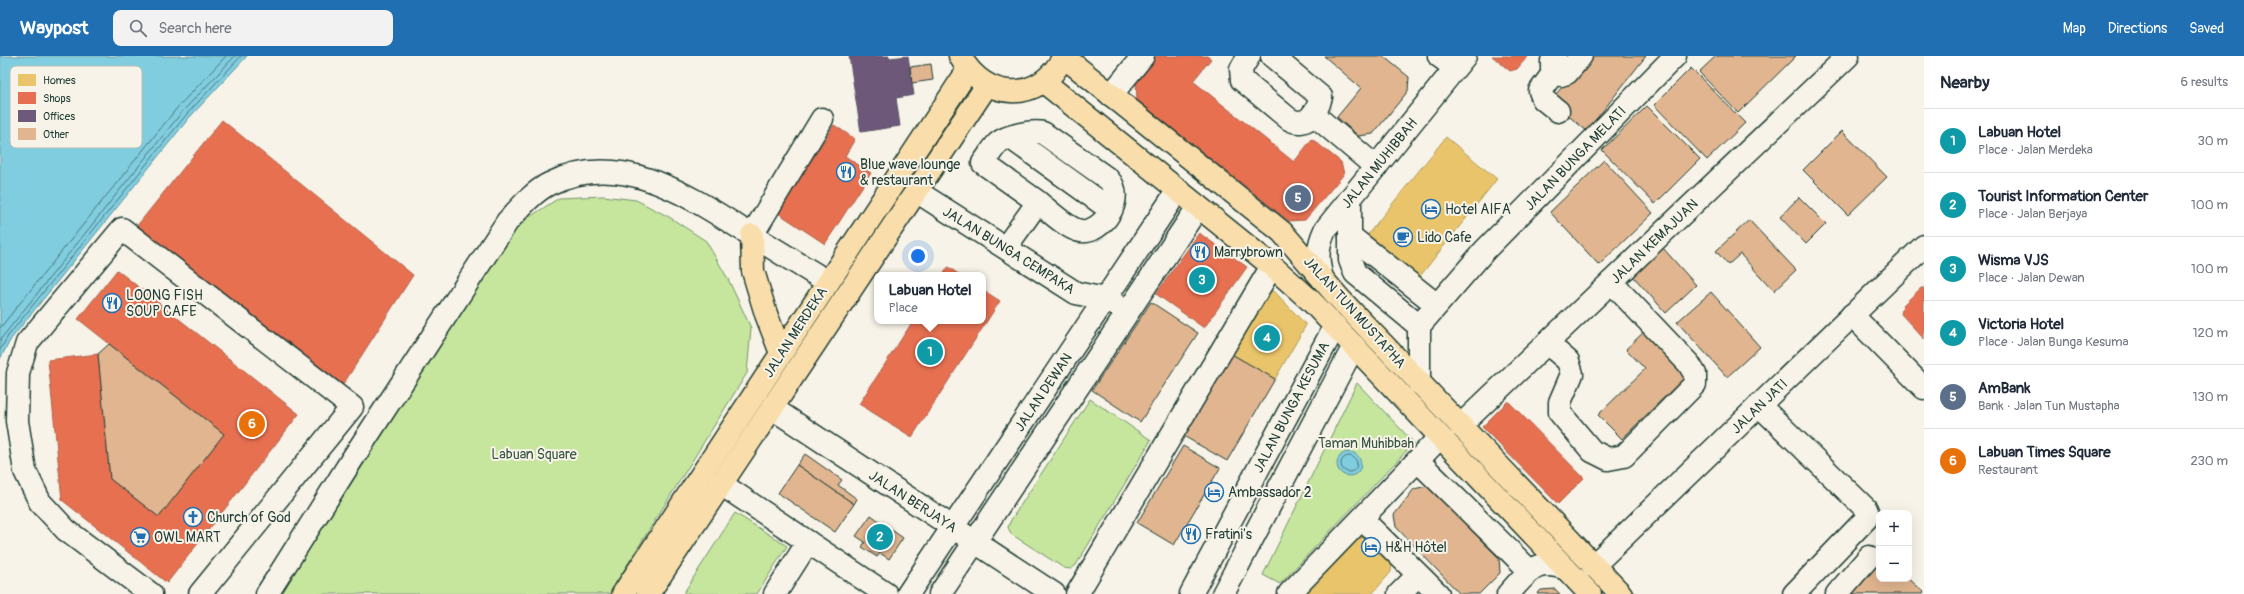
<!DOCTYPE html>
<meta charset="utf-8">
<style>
body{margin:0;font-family:Pangolin,sans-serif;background:#f2f2f3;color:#1f2937}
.controls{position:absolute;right:12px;bottom:12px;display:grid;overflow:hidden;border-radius:8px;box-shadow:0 4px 16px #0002}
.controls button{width:36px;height:36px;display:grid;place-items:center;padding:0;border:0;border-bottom:1px solid #e0e1e3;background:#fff;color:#1f2937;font:20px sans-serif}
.you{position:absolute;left:918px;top:200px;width:14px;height:14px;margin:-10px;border:3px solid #fff;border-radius:50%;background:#1a73e8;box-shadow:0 0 0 6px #1a73e833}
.badge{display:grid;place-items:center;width:26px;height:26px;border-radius:50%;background:#1f6fb2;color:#fff;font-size:13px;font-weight:700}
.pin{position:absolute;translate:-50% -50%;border:2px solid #fff;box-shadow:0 1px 4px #0006}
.popup{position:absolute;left:874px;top:216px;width:112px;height:52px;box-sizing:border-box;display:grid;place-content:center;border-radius:8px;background:#fff;filter:drop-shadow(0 1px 3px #0005);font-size:13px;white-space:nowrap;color:#747a83}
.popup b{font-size:15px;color:#1f2937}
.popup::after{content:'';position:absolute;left:50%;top:100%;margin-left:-8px;border:8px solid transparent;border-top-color:#fff}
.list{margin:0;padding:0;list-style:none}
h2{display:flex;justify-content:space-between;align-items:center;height:52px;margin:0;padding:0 16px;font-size:17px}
h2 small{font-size:13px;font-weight:400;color:#747a83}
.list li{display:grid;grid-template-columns:26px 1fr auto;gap:12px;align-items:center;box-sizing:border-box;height:64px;padding:0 16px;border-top:1px solid #e0e1e3}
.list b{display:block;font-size:15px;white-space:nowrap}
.list p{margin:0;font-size:13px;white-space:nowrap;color:#747a83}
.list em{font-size:13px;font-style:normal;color:#747a83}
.icon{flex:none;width:22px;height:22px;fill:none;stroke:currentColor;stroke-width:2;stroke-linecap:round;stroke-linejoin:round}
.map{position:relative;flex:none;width:1924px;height:538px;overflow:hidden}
header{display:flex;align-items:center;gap:24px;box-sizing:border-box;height:56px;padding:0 20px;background:#1f6fb2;color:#fff}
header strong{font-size:19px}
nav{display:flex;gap:22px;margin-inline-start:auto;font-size:14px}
.search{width:280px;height:36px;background:#f2f2f3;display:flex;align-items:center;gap:10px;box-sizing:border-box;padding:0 14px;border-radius:8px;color:#747a83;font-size:15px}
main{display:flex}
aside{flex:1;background:#fff}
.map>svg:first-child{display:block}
</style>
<header>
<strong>Waypost</strong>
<div class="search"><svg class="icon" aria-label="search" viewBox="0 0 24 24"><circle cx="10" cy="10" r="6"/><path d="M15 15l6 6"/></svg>Search here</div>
<nav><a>Map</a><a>Directions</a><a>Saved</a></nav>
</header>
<main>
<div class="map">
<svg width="1924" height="538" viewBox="0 0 1924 538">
<rect width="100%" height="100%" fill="#f7f3e8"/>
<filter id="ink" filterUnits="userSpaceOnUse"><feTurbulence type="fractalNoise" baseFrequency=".025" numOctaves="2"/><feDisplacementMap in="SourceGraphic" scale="8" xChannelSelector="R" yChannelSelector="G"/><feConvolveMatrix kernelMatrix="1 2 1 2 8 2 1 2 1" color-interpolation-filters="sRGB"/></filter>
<g filter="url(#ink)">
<!-- green -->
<g fill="#c6e69e" stroke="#729269">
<polygon points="603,140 636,144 669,161 706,185 728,223 751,272 747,317 609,538 281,538 514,171 559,142"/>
<polygon points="1357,327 1414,387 1280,528 1263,519"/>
<polygon points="1090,343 1151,384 1076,509 1071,513 1064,512 1011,478 1008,471 1011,464"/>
<polygon points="735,457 787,490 757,538 683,538"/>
</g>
<!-- water -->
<g fill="#81cde0" stroke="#5a939b">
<polygon points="0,0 247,0 189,62 11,283 0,303"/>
<circle cx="1349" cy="408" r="12"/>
</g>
<!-- homes -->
<g fill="#e9c46a" stroke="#ac9c5a">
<polygon points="1446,81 1497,123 1417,224 1365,182"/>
<polygon points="1267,234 1275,236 1306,269 1275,323 1228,296"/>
<polygon points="1357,481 1368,482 1392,506 1391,516 1372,538 1308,538 1308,531"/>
</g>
<!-- shops -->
<g fill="#e76f51" stroke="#ab6048">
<polygon points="1157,0 1207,0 1211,3 1193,25 1294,106 1312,83 1341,106 1344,118 1305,164 1289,165 1137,44 1136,27"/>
<polygon points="1492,0 1528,0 1517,13 1510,15"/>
<polygon points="222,64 413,219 337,338 132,176"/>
<polygon points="834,69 855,83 845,100 871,117 825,188 778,157"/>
<polygon points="1199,177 1247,211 1204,272 1156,238"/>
<polygon points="948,211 960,219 943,219"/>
<polygon points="117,214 299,358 167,527 62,444 48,304 98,298 110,423 159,461 224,378 78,263"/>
<polygon points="1921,232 1924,232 1924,283 1901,258 1903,249"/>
<polygon points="983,234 1000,245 912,381 859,348 913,265 983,265"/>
<polygon points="1508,345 1584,422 1558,448 1482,371"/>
</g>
<!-- offices -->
<polygon fill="#6d597a" stroke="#565165" points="849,0 889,0 889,2 908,0 914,39 896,42 900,70 861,76"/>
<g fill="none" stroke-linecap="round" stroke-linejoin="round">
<!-- shore -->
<g stroke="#467779" stroke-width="1">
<polyline points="0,272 177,52 226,0"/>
<polyline points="0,284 182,56 235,0"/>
<polyline points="0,294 8,280 186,59 241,0"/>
<circle cx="1349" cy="408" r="8"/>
</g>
</g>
<!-- building -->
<g fill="#e0b590" stroke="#1f3d34">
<polygon points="1324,0 1383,0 1409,21 1408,35 1373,78 1358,80 1337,61 1361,32"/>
<polygon points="1589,0 1646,0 1587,75 1550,45"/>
<polygon points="1716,0 1796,0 1738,57 1699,16"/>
<polygon points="931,8 933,24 912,27 910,11"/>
<polygon points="1691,12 1745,67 1707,104 1654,49"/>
<polygon points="1647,50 1700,103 1655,148 1602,94"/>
<polygon points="1842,75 1887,121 1848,159 1803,114"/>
<polygon points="1604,104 1653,157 1599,209 1550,156"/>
<polygon points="1799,141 1826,168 1806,188 1780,161"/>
<polygon points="1749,164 1796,214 1774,235 1740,198 1728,209 1716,195"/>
<polygon points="1662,191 1696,229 1666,257 1632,219"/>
<polygon points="1711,236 1760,291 1727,321 1677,266"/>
<polygon points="1151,246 1198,277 1140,366 1092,334"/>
<polygon points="1648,272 1690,316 1622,383 1598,359 1645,313 1626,293"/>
<polygon points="109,288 224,378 159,461 110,423 98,298"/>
<polygon points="1228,296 1275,323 1227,405 1180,378"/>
<polygon points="1183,390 1220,412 1174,489 1137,467"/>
<polygon points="805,398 842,424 838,429 857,443 854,448 797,409"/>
<polygon points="797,409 854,448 835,476 778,437"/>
<polygon points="1427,430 1499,502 1500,517 1479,538 1460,538 1396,471 1394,459 1414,433"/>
<polygon points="871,459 903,482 889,503 880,497 877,501 862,491 865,486 856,480"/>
<polygon points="1879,512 1879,523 1909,523 1924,536 1922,538 1844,538 1867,513"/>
<polygon points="1555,533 1560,538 1537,538 1541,534"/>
</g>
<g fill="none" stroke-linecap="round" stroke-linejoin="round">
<!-- minor casing -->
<g stroke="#1f3d34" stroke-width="25">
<g id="minor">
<path d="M1249 0 1241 13 1242 24 1289 63C1306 73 1317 57 1321 41L1272 0"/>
<polyline points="1439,0 1455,12"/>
<polyline points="1555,0 1552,5 1552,13 1561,19 1567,17 1581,0"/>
<polyline points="1554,16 1540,35 1543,43 1558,55"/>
<polyline points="1111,39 1143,0"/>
<polyline points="1313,58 1376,111"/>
<polyline points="1011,82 1111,154"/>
<polyline points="916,135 1076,237 1105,243 1116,249"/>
<polyline points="1350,143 1350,204 1355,217 1419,270"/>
<polyline points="752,179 822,63"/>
<polyline points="1350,180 1437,249"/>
<path d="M1006 191 1038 146C1048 154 1069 174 1081 175 1102 178 1127 142 1108 123L1043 77C1033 74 1006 80 998 87 992 93 988 101 983 107L1038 146"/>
<path d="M1322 222C1317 204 1317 191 1325 174L1465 0"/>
<polyline points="1852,259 1924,332"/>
<polyline points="1547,287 1568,305 1572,318 1560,346 1560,357 1592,395 1608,403 1624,400 1695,328 1695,318 1689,308 1611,226"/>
<polyline points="1419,327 1419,270 1485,194 1675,0"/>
<polyline points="1759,349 1866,453 1868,458 1866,463 1794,538"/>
<polyline points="772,352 1054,538"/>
<polyline points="1460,370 1848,0"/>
<polyline points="1418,405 1530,515"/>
<polyline points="721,428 886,538"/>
<polyline points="1362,463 1438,538"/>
<polyline points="1593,510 1924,190"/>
<polyline points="151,538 66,474 40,446 25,415 17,365 18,317 27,287 122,173 352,351 200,538"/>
<path d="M267 538 351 405 507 166C519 153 533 136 549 128 618 94 683 136 740 172 769 190 799 208 828 226"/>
<polyline points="775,538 808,486"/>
<polyline points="908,538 1178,134"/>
<polyline points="940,538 1198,151"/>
<polyline points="1077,538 1272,210"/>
<polyline points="1191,538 1335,270"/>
<polyline points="1223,538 1354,290"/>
<polyline points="1289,538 1440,381"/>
<polyline points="1399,538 1418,519"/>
<path d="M1508 538C1527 518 1535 501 1566 513"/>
<polyline points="1837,538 1869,501"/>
</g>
</g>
<!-- major casing -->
<g stroke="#1f3d34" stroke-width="25">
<g id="major">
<path d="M960 0C985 46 1040 48 1064 0"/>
<polyline points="1064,1 1282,176 1338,241 1621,538"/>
<polyline points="1044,26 1272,210 1311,245 1590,538"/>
<polyline points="752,179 753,215 766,258 781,297"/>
<polyline points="623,538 968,14"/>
<polyline points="648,538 987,29"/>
</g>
</g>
<!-- minor -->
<use href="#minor" stroke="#f7f3e8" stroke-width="22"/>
<!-- major -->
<use href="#major" stroke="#f9deab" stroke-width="22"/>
</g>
</g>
<!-- icons -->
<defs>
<g id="restaurant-ring" transform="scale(1)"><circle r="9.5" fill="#f7f3e8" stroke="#1f6fb2" stroke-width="1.5"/><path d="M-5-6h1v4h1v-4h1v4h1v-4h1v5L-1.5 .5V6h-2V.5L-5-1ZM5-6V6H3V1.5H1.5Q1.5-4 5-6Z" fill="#1f6fb2"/></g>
<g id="hotel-ring" transform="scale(1)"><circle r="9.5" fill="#f7f3e8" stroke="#1f6fb2" stroke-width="1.5"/><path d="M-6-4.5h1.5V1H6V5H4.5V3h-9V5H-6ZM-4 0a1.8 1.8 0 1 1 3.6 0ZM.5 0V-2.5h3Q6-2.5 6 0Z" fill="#1f6fb2"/></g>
<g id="cafe-ring" transform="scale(1)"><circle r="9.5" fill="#f7f3e8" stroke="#1f6fb2" stroke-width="1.5"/><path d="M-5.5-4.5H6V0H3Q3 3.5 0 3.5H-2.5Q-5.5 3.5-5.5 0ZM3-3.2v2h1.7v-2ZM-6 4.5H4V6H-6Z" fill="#1f6fb2"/></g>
<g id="church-ring" transform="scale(1)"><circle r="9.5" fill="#f7f3e8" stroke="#1f6fb2" stroke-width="1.5"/><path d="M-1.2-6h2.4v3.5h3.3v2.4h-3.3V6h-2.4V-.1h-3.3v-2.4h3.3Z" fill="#1f6fb2"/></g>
<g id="supermarket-ring" transform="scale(1)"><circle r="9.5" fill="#f7f3e8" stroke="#1f6fb2" stroke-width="1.5"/><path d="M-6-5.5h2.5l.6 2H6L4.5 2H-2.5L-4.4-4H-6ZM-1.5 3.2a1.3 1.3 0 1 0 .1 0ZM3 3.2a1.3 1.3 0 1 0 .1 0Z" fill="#1f6fb2"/></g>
</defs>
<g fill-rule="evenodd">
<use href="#restaurant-ring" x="846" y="116"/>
<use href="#hotel-ring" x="1431" y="153"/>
<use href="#cafe-ring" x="1403" y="181"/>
<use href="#restaurant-ring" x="1200" y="196"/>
<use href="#restaurant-ring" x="112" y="247"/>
<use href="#hotel-ring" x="1214" y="436"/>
<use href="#church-ring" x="193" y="461"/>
<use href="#restaurant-ring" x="1191" y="478"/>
<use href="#supermarket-ring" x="140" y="481"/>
<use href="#hotel-ring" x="1371" y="491"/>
</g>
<g text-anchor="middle" stroke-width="4" stroke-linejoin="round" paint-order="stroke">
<!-- street labels -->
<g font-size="14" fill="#1f3d34" stroke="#f7f3e8">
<text transform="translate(1575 102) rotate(-46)" y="5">JALAN BUNGA MELATI</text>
<text transform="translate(1379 107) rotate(-51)" y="5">JALAN MUHIBBAH</text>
<text transform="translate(1654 185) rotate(-44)" y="5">JALAN KEMAJUAN</text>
<text transform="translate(1009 194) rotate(32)" y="5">JALAN BUNGA CEMPAKA</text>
<text transform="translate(1355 256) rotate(48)" y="5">JALAN TUN MUSTAPHA</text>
<text transform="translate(795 276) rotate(-57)" y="5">JALAN MERDEKA</text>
<text transform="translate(1043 336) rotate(-56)" y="5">JALAN DEWAN</text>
<text transform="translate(1759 350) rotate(-44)" y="5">JALAN JATI</text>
<text transform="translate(1291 351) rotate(-62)" y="5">JALAN BUNGA KESUMA</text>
<text transform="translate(913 445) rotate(33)" y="5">JALAN BERJAYA</text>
</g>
<!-- poi labels -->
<g font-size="14" fill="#1f3d34" stroke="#f7f3e8" text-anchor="start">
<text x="860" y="113">Blue wave lounge<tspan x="860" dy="16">&amp; restaurant</tspan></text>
<text x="1445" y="158">Hotel AIFA</text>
<text x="1417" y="186">Lido Cafe</text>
<text x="1214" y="201">Marrybrown</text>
<text x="126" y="244">LOONG FISH<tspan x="126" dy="16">SOUP CAFE</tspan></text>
<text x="1228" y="441">Ambassador 2</text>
<text x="207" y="466">Church of God</text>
<text x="1205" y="483">Fratini's</text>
<text x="154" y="486">OWL MART</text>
<text x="1385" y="496">H&amp;H Hôtel</text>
</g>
<!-- park labels -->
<g font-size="14" fill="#385644" stroke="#f7f3e8">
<text x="1366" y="392">Taman Muhibbah</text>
<text x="534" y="403">Labuan Square</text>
</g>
</g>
<!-- legend -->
<rect x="10" y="10" width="132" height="82" rx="6" fill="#f7f3e8" stroke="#b6bcb2" stroke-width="1"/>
<rect x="18" y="18" width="18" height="12" fill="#e9c46a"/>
<rect x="18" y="36" width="18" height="12" fill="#e76f51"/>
<rect x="18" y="54" width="18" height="12" fill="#6d597a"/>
<rect x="18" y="72" width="18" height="12" fill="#e0b590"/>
<g font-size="11" fill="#1f3d34">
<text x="43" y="28">Homes</text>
<text x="43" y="46">Shops</text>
<text x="43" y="64">Offices</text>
<text x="43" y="82">Other</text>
</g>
</svg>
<div class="controls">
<button>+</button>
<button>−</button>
</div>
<div class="you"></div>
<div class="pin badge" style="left:930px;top:296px;background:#0f9aa8">1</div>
<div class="popup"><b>Labuan Hotel</b>Place</div>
<div class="pin badge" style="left:880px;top:481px;background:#0f9aa8">2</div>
<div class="pin badge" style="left:1202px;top:224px;background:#0f9aa8">3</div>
<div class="pin badge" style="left:1267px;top:282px;background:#0f9aa8">4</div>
<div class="pin badge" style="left:1298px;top:142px;background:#5c6f8a">5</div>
<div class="pin badge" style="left:252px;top:368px;background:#e8710a">6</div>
</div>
<aside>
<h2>Nearby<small>6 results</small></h2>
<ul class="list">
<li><span class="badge" style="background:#0f9aa8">1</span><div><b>Labuan Hotel</b><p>Place · Jalan Merdeka</p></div><em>30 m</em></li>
<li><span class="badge" style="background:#0f9aa8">2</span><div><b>Tourist Information Center</b><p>Place · Jalan Berjaya</p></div><em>100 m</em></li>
<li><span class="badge" style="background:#0f9aa8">3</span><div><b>Wisma VJS</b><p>Place · Jalan Dewan</p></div><em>100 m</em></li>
<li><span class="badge" style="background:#0f9aa8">4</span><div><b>Victoria Hotel</b><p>Place · Jalan Bunga Kesuma</p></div><em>120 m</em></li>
<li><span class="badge" style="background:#5c6f8a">5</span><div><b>AmBank</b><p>Bank · Jalan Tun Mustapha</p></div><em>130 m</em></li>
<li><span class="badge" style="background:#e8710a">6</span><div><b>Labuan Times Square</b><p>Restaurant</p></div><em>230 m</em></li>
</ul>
</aside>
</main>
